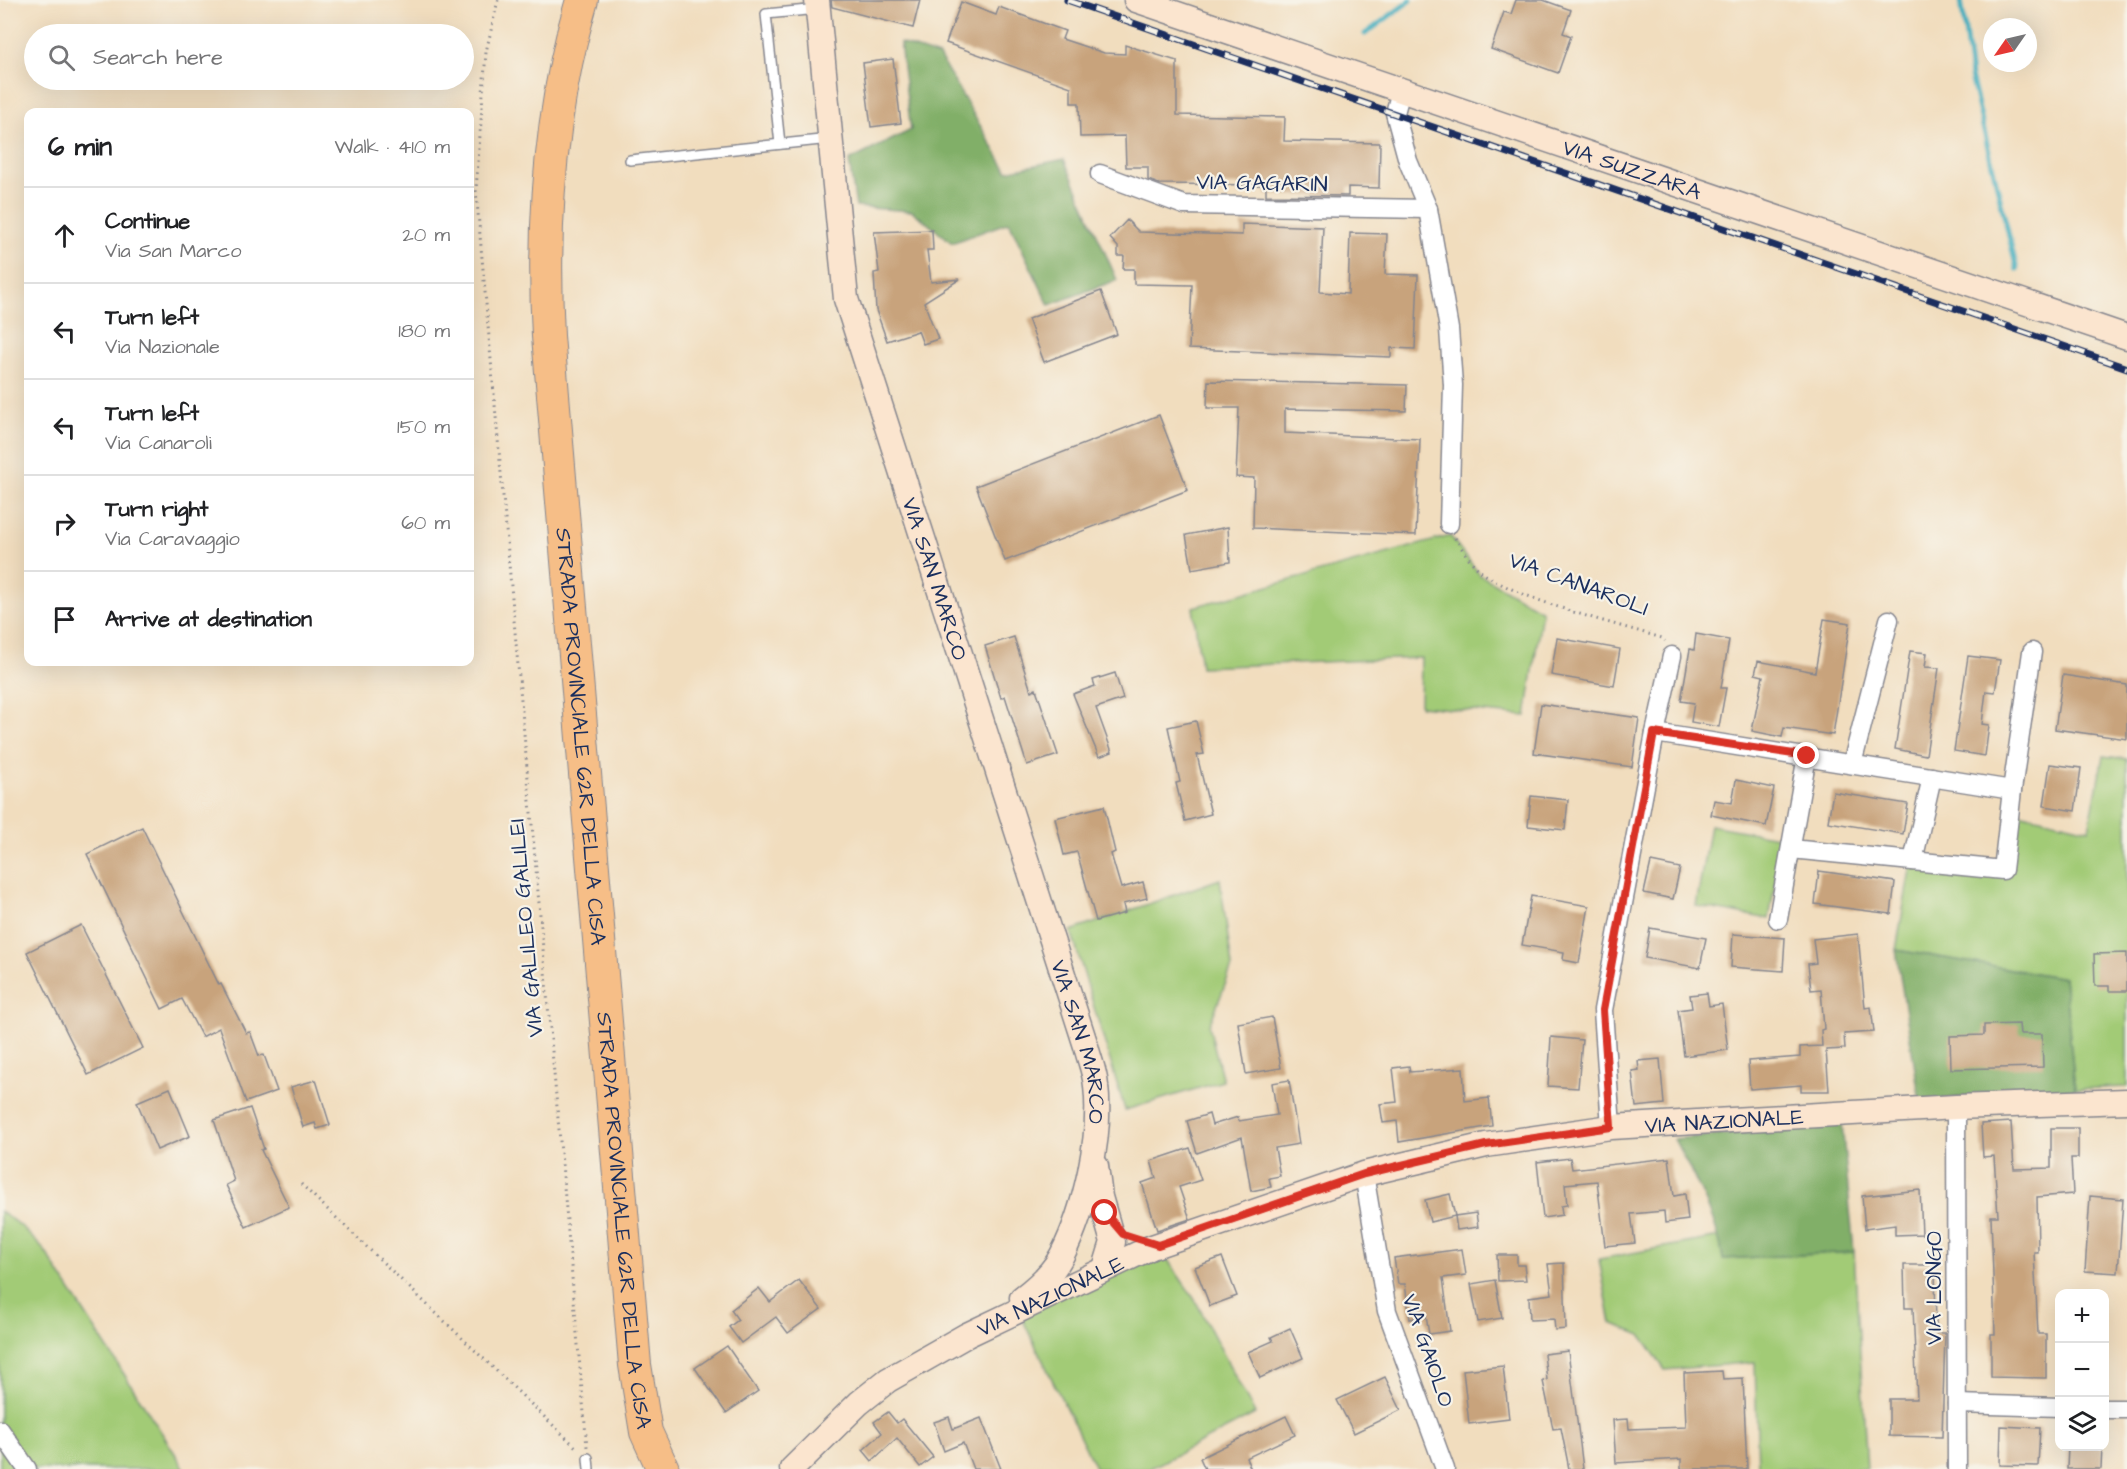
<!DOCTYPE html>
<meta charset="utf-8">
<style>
body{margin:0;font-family:"Architects Daughter",sans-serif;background:#f2f2f2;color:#202124}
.controls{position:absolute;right:18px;bottom:18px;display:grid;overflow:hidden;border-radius:12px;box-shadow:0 6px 24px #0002}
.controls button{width:54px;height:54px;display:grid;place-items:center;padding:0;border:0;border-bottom:2px solid #e0e0e0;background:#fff;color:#202124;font:30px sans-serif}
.compass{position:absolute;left:1983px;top:18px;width:54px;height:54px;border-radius:50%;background:#fff;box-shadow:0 6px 24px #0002;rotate:236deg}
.stop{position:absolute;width:18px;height:18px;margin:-14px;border:4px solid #d93025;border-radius:50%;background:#fff}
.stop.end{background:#d93025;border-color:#fff;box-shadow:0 2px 6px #0008}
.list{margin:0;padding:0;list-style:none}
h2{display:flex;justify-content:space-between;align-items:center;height:78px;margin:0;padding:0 24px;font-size:26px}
h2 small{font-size:20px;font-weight:400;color:#757577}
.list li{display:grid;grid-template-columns:39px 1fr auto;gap:18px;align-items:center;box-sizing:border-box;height:96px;padding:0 24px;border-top:2px solid #e0e0e0}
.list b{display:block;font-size:22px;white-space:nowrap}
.list p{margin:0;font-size:20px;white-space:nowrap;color:#757577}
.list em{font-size:20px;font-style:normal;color:#757577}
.icon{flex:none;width:33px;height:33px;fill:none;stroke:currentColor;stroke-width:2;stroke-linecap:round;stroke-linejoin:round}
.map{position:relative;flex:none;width:2127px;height:1469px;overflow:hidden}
.search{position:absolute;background:#fff;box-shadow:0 6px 24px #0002;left:24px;top:24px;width:450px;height:66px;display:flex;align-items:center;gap:15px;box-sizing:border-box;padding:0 21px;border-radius:33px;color:#757577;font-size:22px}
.panel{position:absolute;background:#fff;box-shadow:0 6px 24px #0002;left:24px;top:108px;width:450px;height:558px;border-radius:12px}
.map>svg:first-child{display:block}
</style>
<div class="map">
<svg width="2127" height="1469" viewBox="0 0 2127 1469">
<rect width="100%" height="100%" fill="#f7f3e8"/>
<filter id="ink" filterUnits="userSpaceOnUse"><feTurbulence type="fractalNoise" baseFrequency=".0167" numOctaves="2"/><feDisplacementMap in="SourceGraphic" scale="12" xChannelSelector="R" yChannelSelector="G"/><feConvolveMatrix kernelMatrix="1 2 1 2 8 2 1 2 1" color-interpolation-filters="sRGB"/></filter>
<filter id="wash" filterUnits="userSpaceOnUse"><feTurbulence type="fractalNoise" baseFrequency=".008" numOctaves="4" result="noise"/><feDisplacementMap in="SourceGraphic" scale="24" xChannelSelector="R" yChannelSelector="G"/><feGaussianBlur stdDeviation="1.35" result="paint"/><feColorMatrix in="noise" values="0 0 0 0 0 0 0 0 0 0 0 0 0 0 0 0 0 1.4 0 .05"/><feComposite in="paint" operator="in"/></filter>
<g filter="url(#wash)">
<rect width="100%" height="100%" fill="#f1ddbe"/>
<!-- green -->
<g fill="#a2cb76" stroke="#5e7d6a" stroke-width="1.5">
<polygon points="1450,536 1480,575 1542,611 1526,716 1420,706 1421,658 1201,667 1193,607"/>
<polygon points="2103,756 2127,759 2127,1087 2075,1089 2064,978 1896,950 1911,864 2008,874 2014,812 2089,829"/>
<polygon points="1710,825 1783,838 1769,919 1696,906"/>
<polygon points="1220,879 1232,967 1209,1026 1223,1081 1125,1110 1071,931"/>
<polygon points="0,1211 22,1227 45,1251 185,1469 0,1469"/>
<polygon points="1720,1237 1723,1259 1854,1252 1867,1469 1758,1469 1755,1362 1665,1370 1641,1335 1611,1323 1599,1259"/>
<polygon points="1159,1247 1195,1300 1255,1414 1149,1469 1096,1469 1019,1312"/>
</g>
<!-- forest -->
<g fill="#81af67" stroke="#4e6f62" stroke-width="1.5">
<polygon points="900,43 939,56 1007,171 1064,159 1117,280 1049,305 1009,222 952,243 912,211 856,207 849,161 911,130"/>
<polygon points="1896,950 2064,978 2075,1089 1920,1101"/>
<path d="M1842 1124 1854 1252 1723 1259C1717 1216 1694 1177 1674 1139Z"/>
</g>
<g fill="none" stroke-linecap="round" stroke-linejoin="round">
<!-- stream -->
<g stroke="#40adbe" stroke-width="5">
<polyline points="1961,0 1971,76 2017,270"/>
<polyline points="1365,34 1411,0"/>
</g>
</g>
<g id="blocks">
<!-- building -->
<g fill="#c8a37b">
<polygon points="831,0 920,0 913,28 832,7"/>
<polygon points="1516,0 1543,0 1571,10 1563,33 1571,36 1558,73 1491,49 1504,12 1511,14"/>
<polygon points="961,2 996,15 999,7 1065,31 1062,39 1104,53 1125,54 1125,45 1177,61 1177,115 1285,117 1284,141 1380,143 1379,188 1348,187 1348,196 1266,195 1266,185 1159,184 1148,180 1148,167 1126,167 1125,136 1080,137 1079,103 1071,103 1071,87 946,43"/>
<polygon points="893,59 901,123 871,127 863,63"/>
<polygon points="1127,220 1139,232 1242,235 1242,224 1323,227 1320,292 1348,294 1350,233 1387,234 1385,274 1418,275 1415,349 1391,348 1391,357 1189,349 1192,285 1134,284 1134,269 1123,269 1124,256 1118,256 1118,247 1110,238"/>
<polygon points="932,230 933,250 927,250 931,282 960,279 924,302 938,339 923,344 918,331 887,341 876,310 874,273 879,272 874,232"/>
<polygon points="1101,291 1117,334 1044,362 1028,319"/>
<polygon points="1208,381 1407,385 1406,411 1285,409 1285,433 1420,439 1416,535 1253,528 1254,478 1236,477 1239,408 1207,408"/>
<polygon points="1159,415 1188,490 1005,561 976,486"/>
<polygon points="1228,527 1230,562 1192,569 1186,535"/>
<polygon points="1824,619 1850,623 1833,735 1784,728 1782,737 1752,731 1763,676 1755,674 1758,661 1815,672"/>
<polygon points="1696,634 1729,640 1721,688 1726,688 1719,727 1691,722 1694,703 1681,701 1690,649 1694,650"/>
<polygon points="1014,637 1031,691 1036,689 1058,755 1027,765 1005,696 1001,698 985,646"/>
<polygon points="1557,638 1620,649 1614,686 1551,675"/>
<polygon points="1910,651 1927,653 1925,667 1939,668 1926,755 1895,749"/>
<polygon points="1968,656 2000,660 1995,692 1986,691 1982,724 1989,725 1985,756 1954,751"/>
<polygon points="1115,673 1123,699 1096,708 1112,752 1099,757 1073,694 1095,686 1093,680"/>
<polygon points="2063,675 2127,685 2127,739 2055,729"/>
<polygon points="1541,704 1639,718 1632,767 1534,753"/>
<polygon points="1196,721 1204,754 1197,755 1211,814 1185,821 1176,783 1180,782 1168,727"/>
<polygon points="2050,764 2081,768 2075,811 2044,806"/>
<polygon points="1736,780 1774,788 1766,826 1711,815 1714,800 1732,803"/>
<polygon points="1833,792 1908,804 1903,834 1828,822"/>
<polygon points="1531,796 1568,800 1565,830 1528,826"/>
<polygon points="1104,806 1115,852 1111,854 1121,888 1143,882 1147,898 1123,904 1125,913 1096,921 1077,852 1064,855 1055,818"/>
<polygon points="142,827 219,985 221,984 246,1033 250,1032 259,1056 264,1055 277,1091 246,1102 219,1028 202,1037 182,999 162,1009 87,854"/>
<polygon points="1651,862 1680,868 1673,899 1644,893"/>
<polygon points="1819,871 1895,882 1891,914 1815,904"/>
<polygon points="1531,896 1589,906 1579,963 1563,960 1564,952 1522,945"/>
<polygon points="81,925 143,1048 88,1075 27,952"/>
<polygon points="1650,928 1706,938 1700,968 1645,958"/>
<polygon points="1733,934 1785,938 1783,971 1731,967"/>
<polygon points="1858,934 1865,1008 1871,1007 1874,1032 1844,1034 1845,1049 1826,1050 1829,1091 1801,1091 1801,1085 1750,1089 1748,1061 1800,1057 1800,1047 1822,1046 1821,1030 1824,1029 1821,989 1811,990 1808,964 1816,963 1813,939"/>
<polygon points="2127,953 2127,991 2109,991 2109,986 2095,986 2094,954"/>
<polygon points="1707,993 1709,1006 1722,1004 1728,1050 1684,1056 1678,1010 1692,1008 1690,995"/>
<polygon points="1272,1017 1281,1068 1246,1074 1238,1023"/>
<polygon points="2019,1024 2020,1034 2042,1034 2043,1067 1951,1069 1950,1036 1984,1035 1984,1025"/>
<polygon points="1551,1037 1582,1040 1578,1088 1548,1086"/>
<polygon points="1660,1059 1664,1104 1636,1107 1632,1071 1639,1070 1638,1061"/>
<polygon points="1409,1066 1410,1072 1463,1068 1465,1101 1489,1098 1492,1126 1399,1142 1397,1121 1383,1123 1380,1104 1397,1102 1393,1068"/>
<polygon points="316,1080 330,1125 317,1129 315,1123 303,1127 291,1087"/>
<polygon points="1289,1080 1299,1144 1275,1148 1280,1176 1269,1178 1271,1187 1251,1191 1242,1137 1197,1153 1187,1121 1209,1114 1212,1125 1238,1117 1239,1121 1277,1115 1272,1083"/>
<polygon points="170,1088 190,1136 157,1150 137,1102"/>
<polygon points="250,1108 264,1149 261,1150 289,1207 246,1227 226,1185 234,1181 214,1120"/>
<polygon points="2011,1122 2014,1169 2051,1168 2051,1128 2078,1128 2078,1158 2071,1158 2073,1194 2037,1197 2038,1252 2034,1252 2038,1334 2046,1334 2046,1378 1991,1377 1991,1334 1995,1334 1991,1216 1998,1216 1994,1156 1983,1157 1981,1124"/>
<polygon points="1190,1148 1201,1180 1179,1187 1190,1219 1157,1230 1142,1183 1156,1178 1151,1161"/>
<polygon points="1570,1158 1572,1169 1669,1158 1674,1196 1685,1194 1688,1220 1665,1223 1664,1211 1631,1214 1635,1243 1605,1246 1597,1181 1565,1184 1567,1205 1561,1206 1562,1215 1543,1218 1537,1162"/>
<polygon points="1920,1190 1922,1234 1895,1235 1895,1225 1865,1229 1862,1196"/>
<polygon points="1450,1194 1455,1216 1430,1222 1425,1200"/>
<polygon points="2090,1196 2123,1199 2118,1273 2085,1271"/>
<polygon points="1476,1213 1478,1227 1457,1230 1455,1216"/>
<polygon points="1462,1249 1466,1275 1443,1278 1450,1331 1429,1334 1426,1316 1410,1319 1405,1284 1398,1284 1394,1258"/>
<polygon points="1497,1255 1517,1255 1517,1265 1524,1265 1526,1280 1498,1281"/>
<polygon points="1222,1257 1237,1296 1210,1306 1195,1267"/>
<polygon points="1564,1263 1566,1329 1555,1330 1554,1319 1530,1320 1529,1297 1552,1294 1548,1264"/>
<polygon points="1904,1265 1935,1265 1936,1333 1945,1333 1942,1437 1889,1436 1889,1399 1917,1399 1913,1308 1905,1308"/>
<polygon points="799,1280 821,1309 788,1333 776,1317 741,1343 729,1327 738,1320 731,1310 759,1288 770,1302"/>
<polygon points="1495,1280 1502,1318 1478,1322 1471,1284"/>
<polygon points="1290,1328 1303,1358 1260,1378 1248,1352 1273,1341 1271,1337"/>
<polygon points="727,1346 758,1391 726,1413 695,1368"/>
<polygon points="1568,1351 1580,1444 1583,1469 1569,1469 1561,1428 1553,1429 1543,1381 1547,1380 1544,1354"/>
<polygon points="1503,1366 1509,1419 1469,1424 1463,1370"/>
<polygon points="1722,1371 1723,1379 1743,1378 1747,1469 1681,1469 1681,1459 1616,1463 1613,1420 1628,1419 1629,1429 1686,1427 1684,1373"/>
<polygon points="1385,1377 1401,1410 1354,1433 1337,1400"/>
<polygon points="888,1412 897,1423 902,1419 933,1457 920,1467 897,1438 872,1461 863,1450 882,1433 874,1422"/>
<polygon points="1286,1416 1295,1435 1246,1458 1251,1469 1205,1469 1200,1458"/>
<polygon points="949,1417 953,1429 981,1418 1001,1469 973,1469 963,1443 944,1451 934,1422"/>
<polygon points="2001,1426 2040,1428 2038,1466 2000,1465"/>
<polygon points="2068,1446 2102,1446 2101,1469 2067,1469"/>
</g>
</g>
</g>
<g filter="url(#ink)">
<use href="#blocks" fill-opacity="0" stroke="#86868e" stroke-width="1.5"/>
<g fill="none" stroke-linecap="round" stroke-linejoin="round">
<!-- lane casing -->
<g stroke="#86868e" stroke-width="12">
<g id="lane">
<polyline points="780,144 766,14 818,9"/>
<polyline points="630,160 830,139"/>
<polyline points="588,1458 589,1469"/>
</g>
</g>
<!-- street casing -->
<g stroke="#86868e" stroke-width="21">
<g id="street">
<polyline points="1401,91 1395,113 1408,161 1428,209 1449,329 1453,385 1449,524"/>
<polyline points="1100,174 1184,205 1428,209"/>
<polyline points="1655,733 2012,790 2032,652"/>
<polyline points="1852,764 1889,620"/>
<polyline points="1791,849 2003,870 2012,790"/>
<polyline points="1913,861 1932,777"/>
<polyline points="1778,919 1807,756"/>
<polyline points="1956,1107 1957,1469"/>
<polyline points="1611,1127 1603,1010 1655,733 1672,656"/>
<polyline points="1364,1174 1387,1311 1445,1469"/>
<polyline points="1957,1404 2060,1407"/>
<polyline points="2104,1409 2127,1409"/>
<polyline points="0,1430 27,1469"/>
</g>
</g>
<!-- secondary casing -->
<g stroke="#86868e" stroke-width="27">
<g id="secondary">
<path id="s1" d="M817 0 846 299 1086 1046C1089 1059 1095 1072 1096 1086 1102 1136 1085 1210 1062 1255 1053 1273 1038 1286 1022 1298"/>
<path id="s2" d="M1136 0 2127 337"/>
<polyline points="1096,1166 1100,1197 1113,1242 1105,1268"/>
<path id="s3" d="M792 1469 859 1403 888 1380 967 1335 1152 1247 1364 1174 1486 1145 1611 1127 1956 1107 2127 1101"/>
</g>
</g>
<!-- highway casing -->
<g stroke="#86868e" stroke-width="34">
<g id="highway">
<path id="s4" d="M582 0C550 109 542 223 548 336L635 1365 646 1432 663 1469"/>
</g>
</g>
<!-- path -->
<g stroke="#86868e" stroke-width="3" stroke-dasharray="1.5 4.5" stroke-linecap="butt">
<polyline points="498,0 486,52 476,190 587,1447"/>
<path d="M1455 538C1463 550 1472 565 1484 574 1526 602 1612 623 1662 638L1665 641"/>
<polyline points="301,1184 578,1449"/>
</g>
<!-- lane -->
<use href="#lane" stroke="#fff" stroke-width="9"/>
<!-- street -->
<use href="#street" stroke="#fff" stroke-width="18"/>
<!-- secondary -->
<use href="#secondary" stroke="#fbe5cf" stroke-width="24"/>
<!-- highway -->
<use href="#highway" stroke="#f6be87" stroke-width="32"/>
<!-- rail casing -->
<g stroke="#1b2f5e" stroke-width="7">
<polyline id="rail" points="1067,0 2127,368"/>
</g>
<!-- rail -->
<use href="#rail" stroke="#f7f3e8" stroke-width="4.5" stroke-dasharray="14" stroke-linecap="butt"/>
</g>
</g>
<g fill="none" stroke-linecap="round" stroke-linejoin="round" filter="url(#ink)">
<!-- route -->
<polyline stroke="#d93025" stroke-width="8" points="1105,1213 1123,1234 1158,1245 1364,1174 1486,1145 1611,1127 1603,1010 1654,733 1807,756"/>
</g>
<g text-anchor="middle" stroke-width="4.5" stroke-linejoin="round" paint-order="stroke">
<!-- street labels -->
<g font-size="22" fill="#1b2f5e" stroke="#f7f3e8">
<text dy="8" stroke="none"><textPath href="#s2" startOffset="524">VIA SUZZARA</textPath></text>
<text transform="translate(1262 182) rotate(1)" y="8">VIA GAGARIN</text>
<text dy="8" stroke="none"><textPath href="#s1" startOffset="594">VIA SAN MARCO</textPath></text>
<text transform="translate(1579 583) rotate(20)" y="8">VIA CANAROLI</text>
<text dy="8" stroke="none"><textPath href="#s4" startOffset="741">STRADA PROVINCIALE 62R DELLA CISA</textPath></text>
<text transform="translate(525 928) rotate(-95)" y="8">VIA GALILEO GALILEI</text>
<text dy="8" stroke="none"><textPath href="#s1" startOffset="1080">VIA SAN MARCO</textPath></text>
<text dy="8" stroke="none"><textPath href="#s3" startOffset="1016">VIA NAZIONALE</textPath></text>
<text dy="8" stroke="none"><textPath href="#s4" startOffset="1227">STRADA PROVINCIALE 62R DELLA CISA</textPath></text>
<text transform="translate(1933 1288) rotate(-90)" y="8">VIA LONGO</text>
<text dy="8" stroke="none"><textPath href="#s3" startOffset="314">VIA NAZIONALE</textPath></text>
<text transform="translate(1429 1350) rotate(71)" y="8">VIA GAIOLO</text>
</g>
</g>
</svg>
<div class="controls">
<button>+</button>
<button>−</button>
<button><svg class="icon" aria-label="layers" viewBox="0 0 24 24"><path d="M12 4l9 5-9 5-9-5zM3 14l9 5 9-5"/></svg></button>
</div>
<svg class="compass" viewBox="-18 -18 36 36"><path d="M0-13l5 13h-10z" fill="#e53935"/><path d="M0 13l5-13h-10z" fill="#757577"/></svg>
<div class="stop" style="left:1105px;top:1213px"></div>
<div class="stop end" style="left:1807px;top:756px"></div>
<div class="search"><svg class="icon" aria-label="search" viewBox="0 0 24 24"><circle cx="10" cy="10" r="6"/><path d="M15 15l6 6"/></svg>Search here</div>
<section class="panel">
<h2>6 min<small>Walk · 410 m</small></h2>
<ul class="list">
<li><svg class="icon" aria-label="ahead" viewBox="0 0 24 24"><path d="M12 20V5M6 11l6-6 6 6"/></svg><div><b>Continue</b><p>Via San Marco</p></div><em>20 m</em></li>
<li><svg class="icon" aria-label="left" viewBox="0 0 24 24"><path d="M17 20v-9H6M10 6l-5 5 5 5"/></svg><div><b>Turn left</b><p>Via Nazionale</p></div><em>180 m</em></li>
<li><svg class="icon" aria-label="left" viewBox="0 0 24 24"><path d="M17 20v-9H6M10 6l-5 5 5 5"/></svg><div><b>Turn left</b><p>Via Canaroli</p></div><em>150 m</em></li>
<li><svg class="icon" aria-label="right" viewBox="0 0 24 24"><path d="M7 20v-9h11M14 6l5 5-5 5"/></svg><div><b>Turn right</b><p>Via Caravaggio</p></div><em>60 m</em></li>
<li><svg class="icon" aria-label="arrive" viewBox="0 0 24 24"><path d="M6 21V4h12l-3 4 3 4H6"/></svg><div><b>Arrive at destination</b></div></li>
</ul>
</section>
</div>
